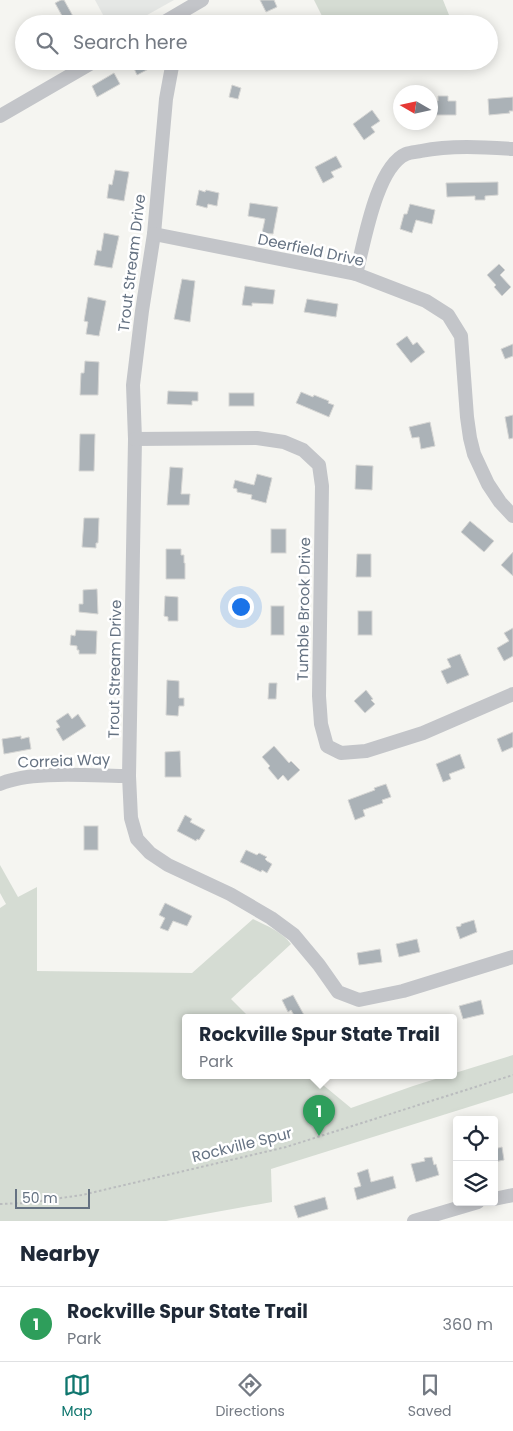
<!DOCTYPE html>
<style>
body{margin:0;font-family:Poppins,sans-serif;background:#f6f6f7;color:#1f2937}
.controls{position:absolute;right:15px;bottom:15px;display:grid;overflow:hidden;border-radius:5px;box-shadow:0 2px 12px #0003}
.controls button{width:45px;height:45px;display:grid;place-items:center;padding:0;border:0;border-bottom:1px solid #e0e1e3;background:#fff;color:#1f2937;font:25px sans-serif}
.compass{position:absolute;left:393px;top:85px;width:45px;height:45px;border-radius:50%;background:#fff;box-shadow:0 2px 12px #0003;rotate:279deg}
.scale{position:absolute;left:15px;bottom:12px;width:75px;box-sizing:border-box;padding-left:5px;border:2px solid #657282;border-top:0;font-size:14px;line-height:18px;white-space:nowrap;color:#657282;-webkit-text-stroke:4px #fff;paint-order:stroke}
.you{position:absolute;left:240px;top:606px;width:18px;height:18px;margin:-12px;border:4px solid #fff;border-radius:50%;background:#1a73e8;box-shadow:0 0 0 8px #1a73e833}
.badge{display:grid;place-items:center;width:32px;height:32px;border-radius:50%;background:#0f766e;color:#fff;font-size:16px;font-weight:700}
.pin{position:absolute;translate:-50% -41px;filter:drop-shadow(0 1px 2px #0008)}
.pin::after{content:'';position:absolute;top:26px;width:18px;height:15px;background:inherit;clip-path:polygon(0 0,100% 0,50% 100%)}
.popup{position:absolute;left:182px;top:1014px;width:275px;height:65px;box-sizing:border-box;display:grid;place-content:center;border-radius:5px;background:#fff;filter:drop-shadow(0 1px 4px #0005);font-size:16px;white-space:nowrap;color:#747a83}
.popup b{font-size:19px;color:#1f2937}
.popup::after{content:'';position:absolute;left:50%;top:100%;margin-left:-10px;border:10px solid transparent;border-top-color:#fff}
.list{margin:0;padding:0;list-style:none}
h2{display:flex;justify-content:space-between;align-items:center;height:65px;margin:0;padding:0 20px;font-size:21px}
h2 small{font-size:16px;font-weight:400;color:#747a83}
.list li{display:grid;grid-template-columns:32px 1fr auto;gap:15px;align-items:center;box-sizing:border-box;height:75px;padding:0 20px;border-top:1px solid #e0e1e3}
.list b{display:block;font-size:19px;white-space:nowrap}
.list p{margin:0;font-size:16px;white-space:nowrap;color:#747a83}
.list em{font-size:16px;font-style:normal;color:#747a83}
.icon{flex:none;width:28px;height:28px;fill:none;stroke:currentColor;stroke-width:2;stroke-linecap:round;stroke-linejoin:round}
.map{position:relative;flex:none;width:513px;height:1221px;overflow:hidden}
.search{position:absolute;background:#fff;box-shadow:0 2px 12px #0003;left:15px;right:15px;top:15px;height:55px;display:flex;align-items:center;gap:12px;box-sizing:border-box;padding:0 18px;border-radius:28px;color:#747a83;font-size:19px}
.sheet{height:140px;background:#fff}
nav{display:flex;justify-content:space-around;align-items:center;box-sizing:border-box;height:70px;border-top:1px solid #e0e1e3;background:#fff;font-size:14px;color:#747a83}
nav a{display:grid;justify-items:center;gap:2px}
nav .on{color:#0f766e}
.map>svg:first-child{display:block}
</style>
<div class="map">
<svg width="513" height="1221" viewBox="0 0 513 1221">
<rect width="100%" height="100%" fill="#f5f5f1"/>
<!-- built -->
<polygon fill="#e5e7e5" points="95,0 174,0 131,24 108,24"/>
<!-- green -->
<g fill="#d5dcd3">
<polygon points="314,0 443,0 449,15 414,24 326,24"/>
<path d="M0 865 18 897 37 887V971L192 973 253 919C267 926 281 931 291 944L231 999 249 1017H185V1075H311L351 1108 413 1086 513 1055V1093L271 1169 272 1202 166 1221H0V908L6 904 0 893Z"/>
</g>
<!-- building -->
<g fill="#abb2b7" stroke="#d6d6d4">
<polygon points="61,0 64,0 74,18 66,23 55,3"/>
<polygon points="260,0 274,0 277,7 266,12"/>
<polygon points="137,61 164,61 137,75 132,64"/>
<polygon points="114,73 120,84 97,97 92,86"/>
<polygon points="232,85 241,88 238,99 229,97"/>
<polygon points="438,96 448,96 448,101 456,101 456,115 431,115 431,101 438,101"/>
<polygon points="513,97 513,111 509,111 510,113 489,115 488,99"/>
<polygon points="372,110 380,121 371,127 375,132 364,140 353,124"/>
<polygon points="336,156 342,167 331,172 334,177 323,183 315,167"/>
<polygon points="115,170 129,172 124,201 107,198 109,184 112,185"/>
<polygon points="498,182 498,195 485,196 485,200 475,200 475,196 447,197 446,183"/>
<polygon points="199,190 205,192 206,190 219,193 217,206 208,204 207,208 196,205"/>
<polygon points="250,203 278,207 273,234 262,233 265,219 248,216"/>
<polygon points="410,204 435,210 432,224 416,220 412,233 400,229 404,214 407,214"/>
<polygon points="104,233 119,236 112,268 94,265 97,250 101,251"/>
<polygon points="499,264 505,270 500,275 511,287 502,296 494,287 496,285 487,275"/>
<polygon points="182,279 195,281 190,322 174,319"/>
<polygon points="245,286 275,290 273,304 252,303 252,306 242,305"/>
<polygon points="88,297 106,301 99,336 86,334 88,322 84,321"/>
<polygon points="307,299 338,304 336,317 304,312"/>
<polygon points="407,336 413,345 417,342 425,352 411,363 396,344"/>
<polygon points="513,344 513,356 505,359 501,349"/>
<polygon points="85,361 99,362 98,395 80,395 81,373 84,373"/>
<polygon points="168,391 198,392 198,401 192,401 192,405 167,404"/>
<polygon points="301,392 313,397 314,395 329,401 328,403 334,405 329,417 296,403"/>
<rect x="229" y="393" width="25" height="13"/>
<polygon points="513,415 513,438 509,439 505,417"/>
<polygon points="430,422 435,446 421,449 419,437 412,438 409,427"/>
<polygon points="80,434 95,434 94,471 79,471"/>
<polygon points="356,465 373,466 372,490 355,489"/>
<polygon points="170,467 183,468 181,494 190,494 189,505 167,505"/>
<polygon points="257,474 272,478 266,503 251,499 252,495 237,492 237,489 233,488 235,480 254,485"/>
<polygon points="84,518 99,518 98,543 96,543 96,548 82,547"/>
<polygon points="470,521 494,541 484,552 461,532"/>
<rect x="271" y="529" width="15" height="24"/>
<polygon points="166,549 181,549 181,555 184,555 184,563 185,563 185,579 166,579"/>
<polygon points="513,552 513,576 501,565"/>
<polygon points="357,554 371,554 371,577 356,577"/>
<polygon points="97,589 98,614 79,612 79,604 83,604 83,590"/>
<polygon points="165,596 178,597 178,621 168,621 168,617 164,616"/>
<rect x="271" y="606" width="13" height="29"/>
<rect x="358" y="611" width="14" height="24"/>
<polygon points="513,628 513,656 504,661 497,648 509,641 504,633"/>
<polygon points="76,630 97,631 96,654 79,654 79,650 77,650 77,646 70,645 71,635 75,636"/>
<polygon points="460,654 469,675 447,684 441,671 451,667 447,659"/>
<polygon points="167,680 179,681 179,698 184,698 184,706 179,706 178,716 166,715"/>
<polygon points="269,683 277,683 276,699 268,699"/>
<polygon points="366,690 373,699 371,700 375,704 365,713 354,701"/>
<polygon points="68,713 72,719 78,714 86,726 63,741 56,729 60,727 56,721"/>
<polygon points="513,732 513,747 502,752 497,739"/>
<polygon points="21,736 21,739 29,737 31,749 4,754 2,739"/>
<polygon points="274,746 289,763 291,761 300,770 288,781 283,775 278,780 268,768 270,766 262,757"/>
<polygon points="180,751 181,777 165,777 165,752"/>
<polygon points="460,754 465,768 449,774 451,779 443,782 436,764"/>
<polygon points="386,784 391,797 382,800 383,803 363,810 365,816 355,820 348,800 375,790 374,788"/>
<polygon points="185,815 192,819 190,822 205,830 199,840 197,839 196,841 177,831"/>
<rect x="84" y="826" width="14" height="24"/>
<polygon points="246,850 257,855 259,853 267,857 265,859 267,861 272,864 267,873 262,870 261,872 240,862"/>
<polygon points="165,903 192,916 187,926 173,921 168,931 160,928 165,918 159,915"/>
<polygon points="474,920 477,932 460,939 456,927 461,926 461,924"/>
<polygon points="417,939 420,952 399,957 396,944"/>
<polygon points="380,949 382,962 359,965 357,953"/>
<polygon points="293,995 304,1015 298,1017 295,1017 291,1010 288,1012 282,1000"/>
<polygon points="481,1000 484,1014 463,1019 459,1006"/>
<polygon points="502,1147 504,1160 494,1162 494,1149"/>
<polygon points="432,1157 434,1165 436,1164 439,1175 416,1182 411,1164 425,1161 424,1158"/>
<polygon points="368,1169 371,1182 393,1176 396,1188 357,1200 354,1188 361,1186 357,1173"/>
<polygon points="325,1197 328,1209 298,1218 294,1206"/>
</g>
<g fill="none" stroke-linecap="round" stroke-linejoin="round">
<!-- path -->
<polyline stroke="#babcbe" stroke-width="2" stroke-dasharray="2.5 2.5" stroke-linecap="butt" points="0,1204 26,1203 82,1195 286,1147 513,1075"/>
<!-- minor -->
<g stroke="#c3c5c9" stroke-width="14">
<polyline points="161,24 202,0"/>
<polyline points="173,61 166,99 154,234 142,311 133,385 135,439 129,776 131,818 137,839 150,853 168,865 230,894 271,918 294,935 319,965 338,992 359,1000 403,991 513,957"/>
<polyline points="0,116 95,61"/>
<polyline points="154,234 356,274 426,301 448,315 461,336 467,417 470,438 474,454 488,484 500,502 513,516"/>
<path d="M356 274C364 244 376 167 406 154 411 152 417 152 421 151 451 145 483 147 513 149"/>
<polyline points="135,439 257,438 284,442 303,450 319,465 322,486 319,696 321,724 327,746 341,753 366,751 423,733 513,694"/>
<path d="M0 784C30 770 95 776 129 776"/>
<polyline points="494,1199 513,1195"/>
<polyline points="414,1221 478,1202"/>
</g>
</g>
<g text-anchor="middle" stroke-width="5" stroke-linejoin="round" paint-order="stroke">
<!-- street labels -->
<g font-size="15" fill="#657282" stroke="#fff">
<text transform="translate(311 250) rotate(12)" y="5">Deerfield Drive</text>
<text transform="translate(132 263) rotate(-83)" y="5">Trout Stream Drive</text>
<text transform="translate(304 609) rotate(-89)" y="5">Tumble Brook Drive</text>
<text transform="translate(115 669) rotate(-89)" y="5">Trout Stream Drive</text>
<text transform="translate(64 761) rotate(-2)" y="5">Correia Way</text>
<text transform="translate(242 1145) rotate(-14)" y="5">Rockville Spur</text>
</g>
</g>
</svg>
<div class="controls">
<button><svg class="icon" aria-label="locate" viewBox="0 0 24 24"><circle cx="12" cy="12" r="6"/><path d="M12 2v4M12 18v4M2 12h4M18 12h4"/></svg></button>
<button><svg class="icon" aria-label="layers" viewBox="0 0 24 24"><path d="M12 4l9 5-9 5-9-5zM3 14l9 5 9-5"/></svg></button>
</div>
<svg class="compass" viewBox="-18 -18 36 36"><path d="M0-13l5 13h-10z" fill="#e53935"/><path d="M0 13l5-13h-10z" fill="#747a83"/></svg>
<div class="scale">50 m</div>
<div class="you"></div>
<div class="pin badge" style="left:319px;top:1136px;background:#2e9e5b">1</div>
<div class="popup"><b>Rockville Spur State Trail</b>Park</div>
<div class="search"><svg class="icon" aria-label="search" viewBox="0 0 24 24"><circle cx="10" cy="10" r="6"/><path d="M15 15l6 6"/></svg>Search here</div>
</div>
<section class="sheet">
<h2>Nearby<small></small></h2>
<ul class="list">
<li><span class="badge" style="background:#2e9e5b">1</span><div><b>Rockville Spur State Trail</b><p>Park</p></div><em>360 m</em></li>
</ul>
</section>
<nav>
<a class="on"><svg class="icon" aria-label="map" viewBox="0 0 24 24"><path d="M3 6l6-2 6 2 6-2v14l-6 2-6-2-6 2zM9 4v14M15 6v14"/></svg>Map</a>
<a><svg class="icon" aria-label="directions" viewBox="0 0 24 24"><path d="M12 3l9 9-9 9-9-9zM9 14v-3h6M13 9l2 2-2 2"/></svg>Directions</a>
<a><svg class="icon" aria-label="saved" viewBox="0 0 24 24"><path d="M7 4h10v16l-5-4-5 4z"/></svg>Saved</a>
</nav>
